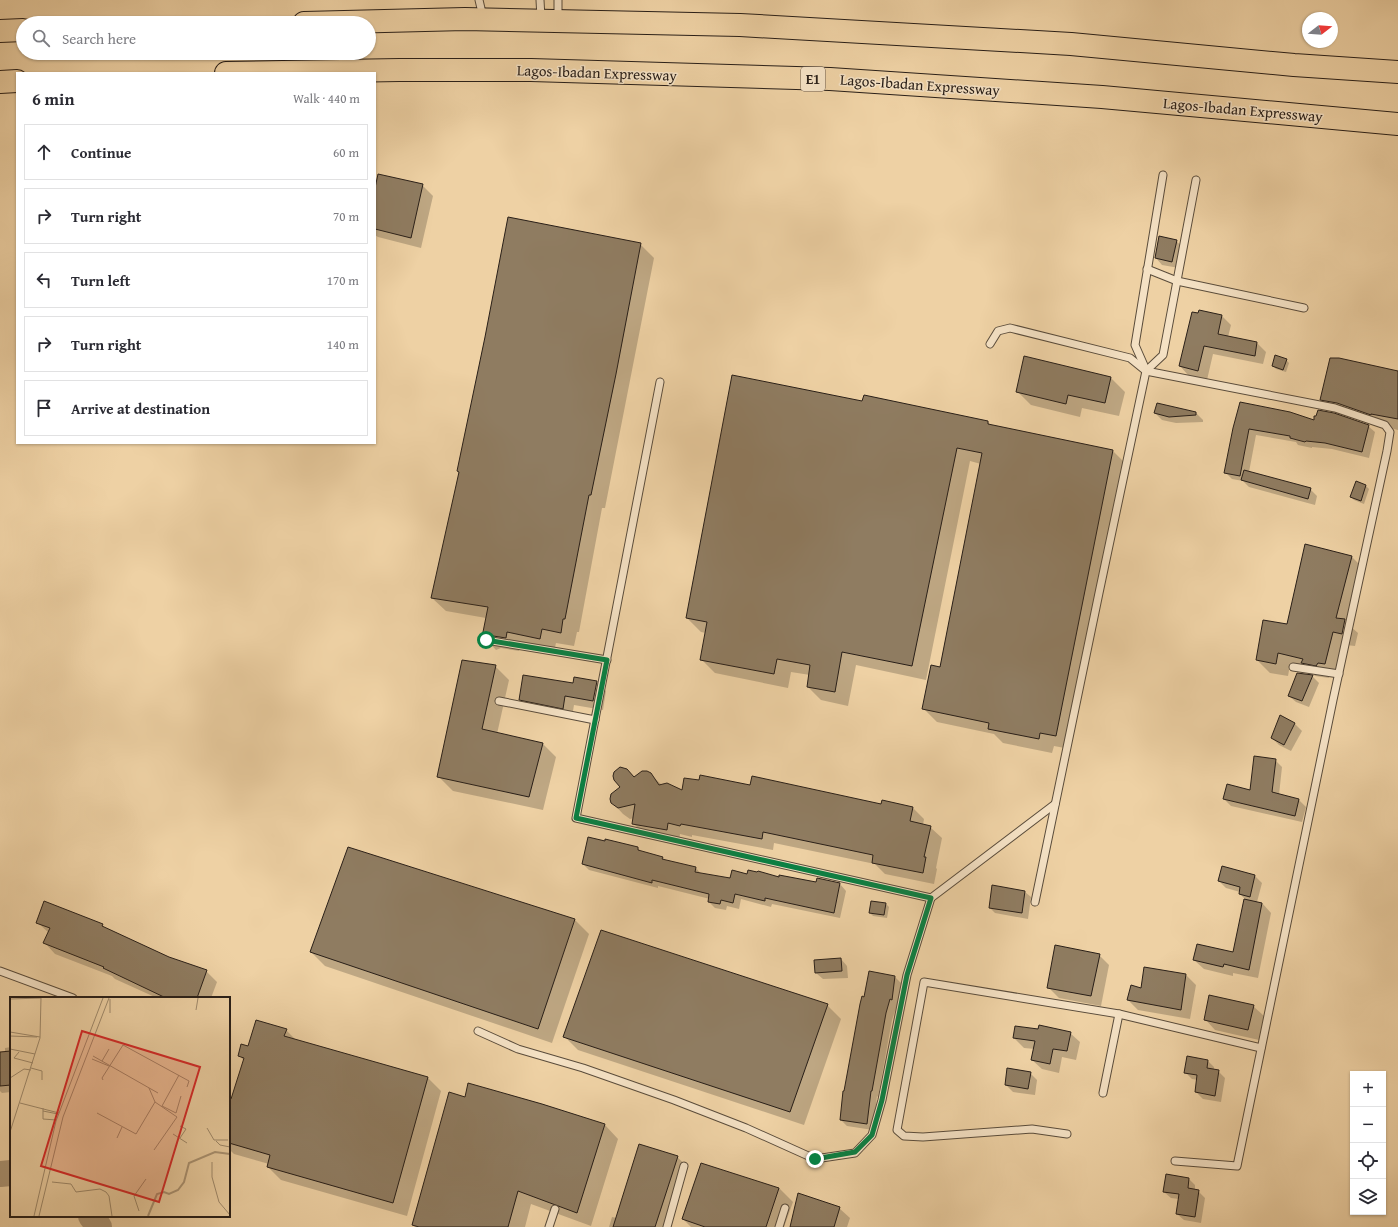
<!DOCTYPE html>
<meta charset="utf-8">
<style>
body{margin:0;font-family:"Gentium Book Plus",serif;background:#f7f7f7;color:#2b2b33}
.controls{position:absolute;right:12px;bottom:12px;display:grid;overflow:hidden;border-radius:0px;box-shadow:0 1px 3px #0004}
.controls button{width:36px;height:36px;display:grid;place-items:center;padding:0;border:0;border-bottom:1px solid #e1e1e2;background:#fff;color:#2b2b33;font:20px sans-serif}
.compass{position:absolute;left:1302px;top:12px;width:36px;height:36px;border-radius:50%;background:#fff;box-shadow:0 1px 3px #0004;rotate:73deg}
.stop{position:absolute;width:12px;height:12px;margin:-9px;border:3px solid #0b8043;border-radius:50%;background:#fff}
.stop.end{background:#0b8043;border-color:#fff;box-shadow:0 1px 4px #0008}
.list{margin:0;padding:0;list-style:none}
h2{display:flex;justify-content:space-between;align-items:center;height:52px;margin:0;padding:0 16px;font-size:17px}
h2 small{font-size:13px;font-weight:400;color:#7c7c81}
.list li{display:grid;grid-template-columns:26px 1fr auto;gap:12px;align-items:center;box-sizing:border-box;height:56px;margin:0 8px 8px;padding:0 8px;border:1px solid #e1e1e2;border-radius:0px}
.list b{display:block;font-size:15px;white-space:nowrap}
.list em{font-size:13px;font-style:normal;color:#7c7c81}
.icon{flex:none;width:22px;height:22px;fill:none;stroke:currentColor;stroke-width:2;stroke-linecap:round;stroke-linejoin:round}
.map{position:relative;flex:none;width:1398px;height:1227px;overflow:hidden}
.search{position:absolute;background:#fff;box-shadow:0 1px 3px #0004;left:16px;top:16px;width:360px;height:44px;display:flex;align-items:center;gap:10px;box-sizing:border-box;padding:0 14px;border-radius:22px;color:#7c7c81;font-size:15px}
.panel{position:absolute;background:#fff;box-shadow:0 1px 3px #0004;left:16px;top:72px;width:360px;height:372px;border-radius:0px}
.map>svg:first-child{display:block}
</style>
<div class="map">
<svg width="1398" height="1227" viewBox="0 0 1398 1227">
<rect width="100%" height="100%" fill="#eed1a4"/>
<filter id="stains"><feTurbulence type="fractalNoise" baseFrequency=".005" numOctaves="4"/><feColorMatrix values="0 0 0 0 .2 0 0 0 0 .09 0 0 0 0 .02 0 0 0 .5 -.17"/></filter>
<radialGradient id="worn" r=".72"><stop offset=".6" stop-color="#630" stop-opacity="0"/><stop offset="1" stop-color="#630" stop-opacity=".3"/></radialGradient>
<!-- shadow -->
<g fill="#0003">
<polygon points="422,185 433,196 421,248 378,237 375,235 375,193"/>
<polygon points="1176,241 1183,247 1179,268 1162,265 1156,258"/>
<polygon points="640,244 654,258 605,508 602,508 579,632 577,632 574,646 556,643 554,652 521,645 519,651 501,648 496,650 483,636 486,618 446,611 432,598 460,473 458,471"/>
<polygon points="1222,316 1231,325 1228,337 1257,343 1266,352 1263,364 1213,354 1207,380 1188,375 1180,366"/>
<polygon points="1286,360 1289,363 1286,372 1276,369 1273,366"/>
<polygon points="1398,372 1398,430 1340,415 1340,416 1368,426 1375,432 1369,458 1332,449 1312,447 1312,448 1298,445 1296,442 1256,435 1249,472 1310,489 1317,496 1315,505 1249,487 1243,481 1232,479 1225,472 1234,428 1314,421 1336,414 1321,400"/>
<polygon points="1111,378 1125,392 1119,416 1082,408 1080,417 1031,405 1017,391"/>
<polygon points="863,402 988,422 991,426 1113,451 1127,465 1070,749 1054,746 1052,753 1003,743 994,734 937,722 923,708 940,668 981,464 970,461 926,680 856,665 848,706 821,700 808,687 810,675 791,672 788,688 715,673 701,659 706,633 701,632 687,618"/>
<polygon points="1155,413 1196,413 1203,420 1203,422 1176,423 1162,420"/>
<polygon points="1356,483 1366,486 1369,489 1364,504 1354,500 1351,497"/>
<polygon points="1351,556 1364,569 1350,626 1358,633 1355,646 1346,645 1338,677 1330,675 1329,678 1315,676 1309,670 1290,665 1288,676 1270,673 1257,660"/>
<polygon points="495,666 509,680 497,734 542,743 556,757 543,810 453,791 439,777"/>
<polygon points="1312,676 1319,683 1309,707 1296,702 1289,696"/>
<polygon points="575,678 597,682 606,691 603,710 574,705 572,717 530,709 520,700 574,684"/>
<polygon points="1281,716 1295,724 1302,731 1291,751 1279,745 1272,738"/>
<polygon points="1275,760 1282,767 1279,795 1299,800 1306,807 1302,822 1231,806 1224,799 1250,791"/>
<polygon points="627,770 635,778 650,774 662,785 683,791 751,786 882,805 913,808 924,819 923,825 930,827 942,838 936,868 937,869 934,884 885,874 875,864 774,843 773,850 692,835 692,837 680,834 679,841 645,835 633,823 634,818 630,819 623,814 612,802 621,787"/>
<polygon points="348,848 575,920 589,934 552,1043 325,966 311,952"/>
<polygon points="638,848 641,852 662,857 666,861 696,868 701,874 731,879 748,875 817,884 818,880 840,884 846,891 840,918 772,904 771,907 741,899 739,909 727,906 726,910 715,908 709,902 710,899 658,886 658,888 589,870 583,864"/>
<polygon points="1223,867 1255,876 1262,883 1257,902 1262,903 1271,913 1258,978 1233,973 1233,976 1204,969 1194,960 1234,953 1245,899 1240,894 1240,892 1226,888 1219,881"/>
<polygon points="1025,892 1031,897 1028,919 995,913 990,908"/>
<polygon points="886,904 889,907 887,918 873,916 870,913"/>
<polygon points="37,922 102,925 105,928 169,958 206,971 217,982 211,998 157,998 115,979 112,976 55,954 45,943 49,933"/>
<polygon points="1099,955 1109,965 1101,1006 1059,998 1048,987"/>
<polygon points="841,959 847,966 848,978 823,979 816,973"/>
<polygon points="1145,969 1186,975 1196,985 1190,1019 1138,1010 1128,1000 1142,989"/>
<polygon points="895,977 901,983 898,1005 897,1005 892,1020 878,1097 877,1096 873,1130 847,1126 841,1120 845,1092 865,998"/>
<polygon points="827,1005 841,1019 804,1125 578,1050 564,1036"/>
<polygon points="1253,1006 1264,1016 1259,1040 1215,1030 1205,1019"/>
<polygon points="286,1030 297,1041 428,1078 441,1091 407,1216 281,1180 268,1167 269,1164 234,1154 229,1149 229,1099 232,1100 244,1061 239,1055 249,1048"/>
<polygon points="1070,1033 1080,1042 1076,1060 1062,1057 1059,1073 1042,1069 1032,1060 1035,1049 1024,1048 1014,1038"/>
<polygon points="11,1047 11,1092 2,1093 0,1091 0,1053 5,1053 5,1048"/>
<polygon points="1208,1061 1214,1067 1214,1070 1218,1071 1225,1078 1221,1102 1203,1099 1196,1092 1198,1080 1192,1079 1185,1072"/>
<polygon points="1030,1073 1037,1080 1035,1095 1013,1092 1006,1085"/>
<polygon points="465,1098 542,1105 605,1125 618,1139 591,1226 531,1204 525,1227 415,1227 413,1225"/>
<polygon points="677,1157 688,1167 670,1223 665,1221 663,1227 609,1227 612,1217 617,1218"/>
<polygon points="1189,1179 1195,1185 1195,1190 1198,1191 1205,1198 1201,1223 1184,1220 1177,1214 1179,1199 1171,1198 1164,1192"/>
<polygon points="779,1188 793,1202 784,1227 691,1227 683,1219"/>
<polygon points="839,1208 850,1218 847,1227 791,1227"/>
</g>
<g fill="none" stroke-linecap="round" stroke-linejoin="round">
<!-- river -->
<g stroke="#ab9474" stroke-width="26">
<polyline points="0,1174 11,1173"/>
<polyline points="91,1216 99,1227"/>
</g>
</g>
<!-- building -->
<g fill="#8f7c61" stroke="#291f18">
<polygon points="378,174 423,184 411,238 375,229 375,188"/>
<polygon points="508,217 641,243 616,374 591,495 589,495 565,619 563,619 561,633 542,629 540,639 507,632 506,638 487,635 482,637 488,607 431,598 459,472 457,471 485,337"/>
<polygon points="1159,236 1177,240 1172,262 1155,258"/>
<polygon points="1199,310 1222,315 1218,334 1257,342 1255,356 1204,346 1198,371 1179,366 1192,312 1198,313"/>
<polygon points="1275,355 1287,359 1283,370 1272,366"/>
<polygon points="1024,356 1111,377 1105,403 1068,395 1066,404 1016,392"/>
<polygon points="1330,358 1339,358 1398,371 1398,419 1371,414 1371,415 1337,403 1320,400"/>
<polygon points="732,375 862,401 864,395 988,421 988,424 1113,450 1056,736 1040,733 1039,739 988,729 989,723 922,709 931,665 940,667 982,453 957,448 912,666 842,652 835,692 807,687 810,665 777,659 774,674 700,660 707,622 686,618"/>
<polygon points="1240,402 1290,412 1314,420 1314,416 1316,416 1318,410 1334,413 1369,425 1362,452 1325,443 1306,441 1305,442 1290,438 1290,436 1249,429 1240,476 1224,473 1233,428"/>
<polygon points="1157,403 1196,412 1196,415 1169,417 1154,413"/>
<polygon points="1244,470 1311,488 1308,499 1241,480"/>
<polygon points="1356,481 1366,485 1361,501 1350,497"/>
<polygon points="1305,544 1352,556 1336,618 1345,619 1342,634 1333,632 1325,664 1318,663 1316,666 1301,663 1303,659 1278,653 1276,664 1256,660 1263,620 1287,624"/>
<polygon points="462,660 496,665 482,729 543,743 529,797 437,777"/>
<polygon points="1297,673 1313,675 1302,701 1288,696"/>
<polygon points="523,675 573,683 574,677 597,681 593,701 565,696 563,709 519,700"/>
<polygon points="1280,715 1295,723 1284,745 1271,738"/>
<polygon points="1254,756 1276,759 1272,792 1299,799 1295,816 1223,799 1227,784 1250,790"/>
<polygon points="620,767 627,769 634,777 642,771 647,771 651,773 659,785 667,783 682,790 684,778 699,780 700,775 750,785 752,776 881,804 882,800 913,807 910,821 931,826 924,857 926,857 923,873 872,863 873,855 763,832 762,839 681,824 680,826 668,823 667,830 632,824 635,804 618,808 611,803 610,799 611,794 620,787 614,780 613,776 614,772"/>
<polygon points="588,837 605,841 605,839 638,847 638,850 663,857 662,859 696,867 695,872 730,878 732,870 747,874 748,870 757,872 758,871 779,877 779,875 816,882 817,878 840,883 834,913 765,898 765,901 735,894 733,903 721,900 720,904 708,902 709,894 652,880 652,883 582,864"/>
<polygon points="348,847 575,919 538,1029 310,952"/>
<polygon points="1222,866 1255,875 1250,897 1239,894 1240,887 1218,881"/>
<polygon points="992,885 1025,891 1022,913 989,908"/>
<polygon points="1244,899 1262,903 1249,970 1224,964 1223,967 1193,960 1197,944 1233,952"/>
<polygon points="44,901 103,924 102,926 169,957 207,970 197,998 166,998 103,968 104,967 43,943 50,928 36,923"/>
<polygon points="871,901 886,903 884,915 869,913"/>
<polygon points="601,930 828,1004 790,1112 563,1037"/>
<polygon points="1055,945 1100,954 1091,996 1047,988"/>
<polygon points="841,958 842,971 815,973 814,960"/>
<polygon points="1144,967 1186,974 1181,1010 1127,1000 1131,985 1141,988"/>
<polygon points="869,971 895,976 892,1000 890,999 886,1013 872,1091 871,1091 867,1124 840,1120 843,1091 844,1091 860,1004 862,996 864,997"/>
<polygon points="1209,995 1254,1005 1248,1030 1204,1020"/>
<polygon points="256,1020 287,1029 284,1036 428,1077 393,1203 267,1167 270,1155 229,1143 229,1098 231,1099 244,1058 238,1056 241,1044 248,1046"/>
<polygon points="1039,1025 1071,1032 1067,1051 1053,1049 1050,1064 1031,1060 1035,1041 1013,1038 1015,1026 1038,1029"/>
<polygon points="11,1051 11,1085 0,1086 0,1052"/>
<polygon points="1187,1056 1208,1060 1207,1068 1219,1070 1215,1096 1195,1092 1197,1075 1184,1073"/>
<polygon points="1007,1068 1031,1072 1028,1089 1005,1085"/>
<polygon points="468,1083 542,1104 605,1124 577,1213 518,1191 508,1227 419,1227 412,1225 449,1092 465,1097"/>
<polygon points="639,1144 678,1156 655,1227 613,1227"/>
<polygon points="701,1163 779,1188 766,1227 705,1227 682,1219"/>
<polygon points="1166,1174 1189,1178 1188,1188 1199,1190 1195,1217 1176,1214 1179,1194 1163,1192"/>
<polygon points="798,1193 840,1207 834,1227 790,1227"/>
</g>
<g fill="none" stroke-linecap="round" stroke-linejoin="round">
<!-- lane casing -->
<g stroke="#5a4c3b" stroke-width="9">
<g id="lane">
<polyline points="479,0 483,17"/>
<polyline points="540,0 541,18"/>
<polyline points="558,20 558,0"/>
<polyline points="1147,269 1177,281 1304,308"/>
<polyline points="990,344 998,331 1010,328 1130,358 1146,371 1335,408 1385,425 1390,432 1387,451 1333,700 1237,1166 1175,1161"/>
<polyline points="1146,370 1135,345 1163,175"/>
<polyline points="660,382 576,818 931,898 1055,804"/>
<polyline points="486,640 607,660"/>
<polyline points="1293,667 1339,674"/>
<polyline points="499,701 595,720"/>
<polyline points="1035,902 1099,593 1146,371 1163,355 1196,180"/>
<polyline points="0,971 73,998"/>
<polyline points="478,1031 518,1049 583,1068 674,1100 746,1128 815,1159 855,1153 872,1135 882,1100 907,975 931,898"/>
<polyline points="1103,1093 1119,1014"/>
<polyline points="1067,1134 1032,1129 923,1137 904,1136 897,1130 924,982 1119,1014 1261,1048"/>
<polyline points="549,1227 555,1209"/>
<polyline points="667,1227 684,1166"/>
<polyline points="779,1227 785,1208"/>
</g>
</g>
<!-- highway casing -->
<g stroke="#291f18" stroke-width="24">
<g id="highway">
<polyline points="304,23 465,19 740,25 1071,44 1294,65 1398,72"/>
<polyline points="0,31 23,30"/>
<polyline points="226,73 399,70 531,70 830,79 1102,97 1398,124"/>
<polyline points="0,82 17,81"/>
</g>
</g>
<!-- lane -->
<use href="#lane" stroke="#f4e1c4" stroke-width="7"/>
<!-- highway -->
<use href="#highway" stroke="#eed1a4" stroke-width="22"/>
</g>
<g fill="none" stroke-linecap="round" stroke-linejoin="round">
<!-- route -->
<polyline stroke="#0b8043" stroke-width="5" points="486,640 607,660 576,818 931,898 907,975 882,1100 872,1135 855,1152 815,1159"/>
</g>
<g text-anchor="middle" stroke-width="3" stroke-linejoin="round" paint-order="stroke">
<!-- shield labels -->
<rect fill="#f4e1c4" stroke="#66594c" stroke-width="1" x="801" y="67" width="24" height="24" rx="3"/>
<g font-size="14" font-weight="bold" fill="#291f18">
<text x="813" y="84">E1</text>
</g>
<!-- street labels -->
<g font-size="15" fill="#291f18" stroke="#f4e1c4">
<text transform="translate(597 73) rotate(2)" y="5">Lagos-Ibadan Expressway</text>
<text transform="translate(920 85) rotate(4)" y="5">Lagos-Ibadan Expressway</text>
<text transform="translate(1243 110) rotate(5)" y="5">Lagos-Ibadan Expressway</text>
</g>
</g>
<!-- overview -->
<g transform="translate(10 997)">
<rect width="220" height="220" fill="#eed1a4"/>
<path fill="none" stroke="#ab9474" stroke-width="2" d="M138 219 147 197 154 195 159 197 168 193 174 185 179 166 205 155 220 157"/>
<path fill="none" stroke="#9f8a6c" stroke-width="1" d="M0 2 31 1M100 2V16M186 13 188 1M0 35 30 40M0 39 27 40M0 52 25 57M9 55 4 61 23 66M83 59 148 96M82 62 99 69M92 64 99 52M21 71 32 74V83M169 78 152 109 166 116 171 99M0 81 14 72 21 73M93 83 92 81 113 48 179 84 177 90M10 106 49 116M33 111V122L46 123M33 114 48 117M87 116 126 137 145 105 139 91M197 131 204 143H218M0 135 30 41 31 1M163 137 177 146M107 141 112 130M170 141 176 132 170 129M206 144 210 148 220 150M144 153 167 120 145 105M202 165V180L209 205 220 218M42 185 61 187 66 195 90 192 96 195 99 199 102 219M129 214 124 199 136 182M24 219 46 124 93 1M29 219 53 120 99 1"/>
<path fill="#d62828" fill-opacity="0.15" stroke="#d62828" stroke-width="2" d="M72 34 190 70 149 205 31 169Z"/>
<rect width="220" height="220" fill="none" stroke="#291f18" stroke-width="2"/>
</g>
<rect width="100%" height="100%" filter="url(#stains)"/>
<rect width="100%" height="100%" fill="url(#worn)"/>
</svg>
<div class="controls">
<button>+</button>
<button>−</button>
<button><svg class="icon" aria-label="locate" viewBox="0 0 24 24"><circle cx="12" cy="12" r="6"/><path d="M12 2v4M12 18v4M2 12h4M18 12h4"/></svg></button>
<button><svg class="icon" aria-label="layers" viewBox="0 0 24 24"><path d="M12 4l9 5-9 5-9-5zM3 14l9 5 9-5"/></svg></button>
</div>
<svg class="compass" viewBox="-18 -18 36 36"><path d="M0-13l5 13h-10z" fill="#e53935"/><path d="M0 13l5-13h-10z" fill="#7c7c81"/></svg>
<div class="stop" style="left:486px;top:640px"></div>
<div class="stop end" style="left:815px;top:1159px"></div>
<div class="search"><svg class="icon" aria-label="search" viewBox="0 0 24 24"><circle cx="10" cy="10" r="6"/><path d="M15 15l6 6"/></svg>Search here</div>
<section class="panel">
<h2>6 min<small>Walk · 440 m</small></h2>
<ul class="list">
<li><svg class="icon" aria-label="ahead" viewBox="0 0 24 24"><path d="M12 20V5M6 11l6-6 6 6"/></svg><div><b>Continue</b></div><em>60 m</em></li>
<li><svg class="icon" aria-label="right" viewBox="0 0 24 24"><path d="M7 20v-9h11M14 6l5 5-5 5"/></svg><div><b>Turn right</b></div><em>70 m</em></li>
<li><svg class="icon" aria-label="left" viewBox="0 0 24 24"><path d="M17 20v-9H6M10 6l-5 5 5 5"/></svg><div><b>Turn left</b></div><em>170 m</em></li>
<li><svg class="icon" aria-label="right" viewBox="0 0 24 24"><path d="M7 20v-9h11M14 6l5 5-5 5"/></svg><div><b>Turn right</b></div><em>140 m</em></li>
<li><svg class="icon" aria-label="arrive" viewBox="0 0 24 24"><path d="M6 21V4h12l-3 4 3 4H6"/></svg><div><b>Arrive at destination</b></div></li>
</ul>
</section>
</div>
